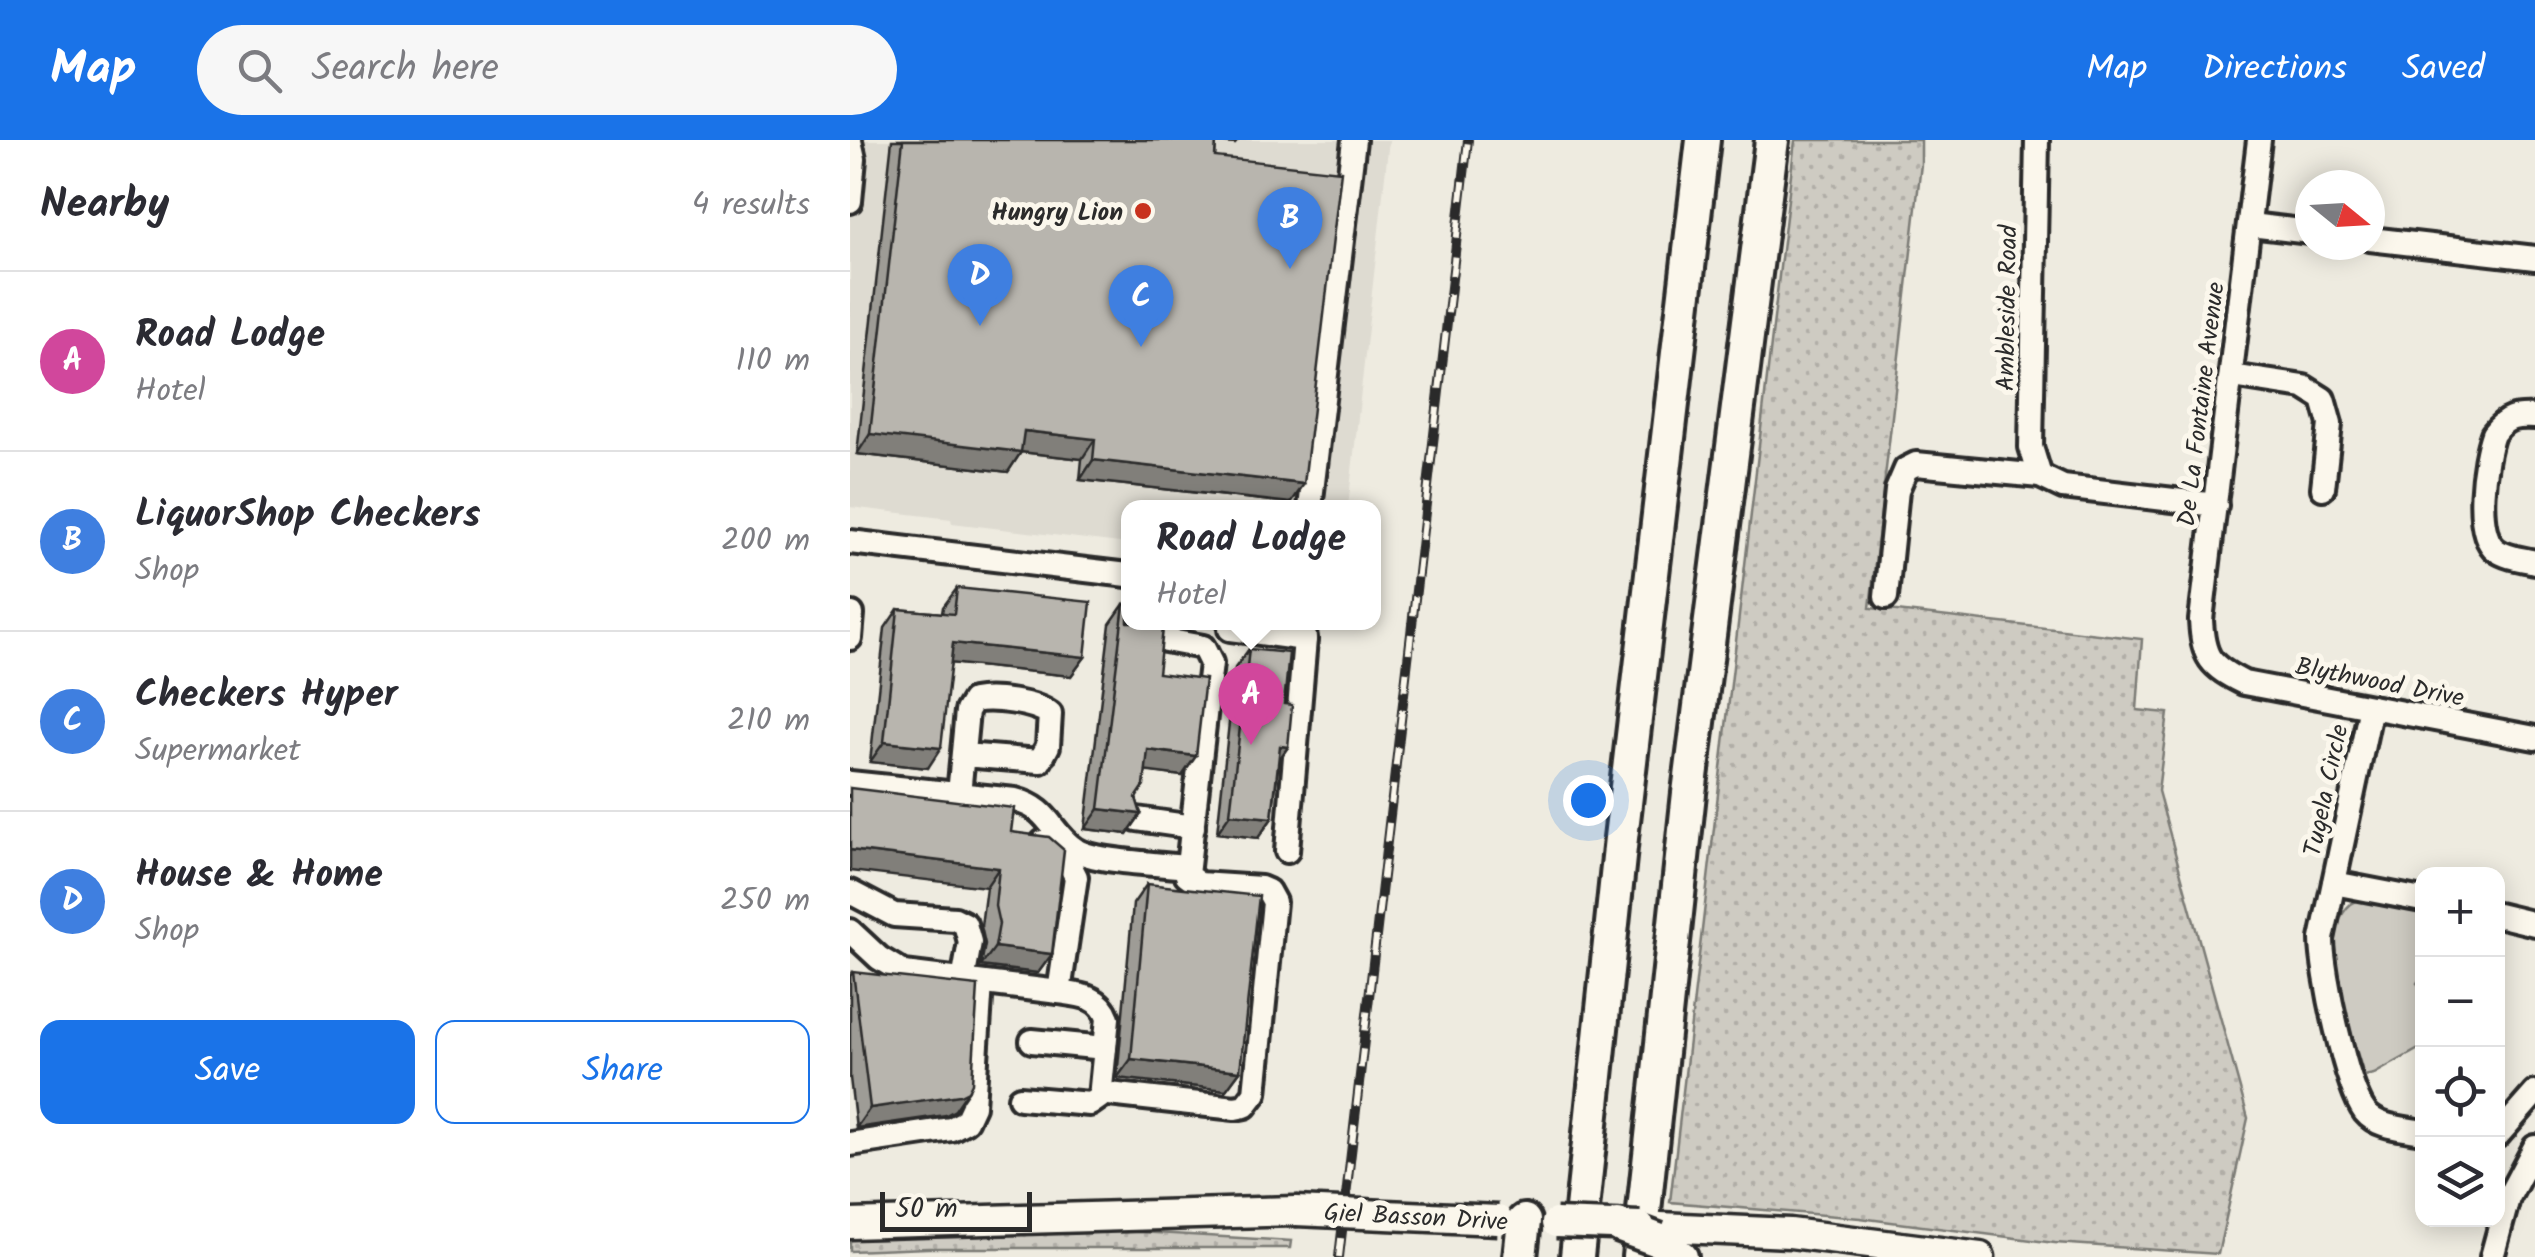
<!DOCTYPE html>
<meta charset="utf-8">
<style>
body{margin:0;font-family:Kalam,sans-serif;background:#f7f7f7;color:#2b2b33}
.controls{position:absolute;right:30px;bottom:30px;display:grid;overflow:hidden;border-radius:20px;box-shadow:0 5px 25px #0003}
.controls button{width:90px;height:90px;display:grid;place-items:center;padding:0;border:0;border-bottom:2px solid #e1e1e2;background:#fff;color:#2b2b33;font:50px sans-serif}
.compass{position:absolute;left:1445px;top:30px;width:90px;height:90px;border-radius:50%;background:#fff;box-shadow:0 5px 25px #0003;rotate:108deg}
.scale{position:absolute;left:30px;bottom:25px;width:152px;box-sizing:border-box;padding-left:10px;border:5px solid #2b2b2b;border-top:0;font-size:28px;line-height:35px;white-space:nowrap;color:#2b2b2b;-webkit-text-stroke:8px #fbf7ec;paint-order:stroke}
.you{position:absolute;left:738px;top:660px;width:35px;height:35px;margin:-25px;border:8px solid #fff;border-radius:50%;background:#1a73e8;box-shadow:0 0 0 15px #1a73e833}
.badge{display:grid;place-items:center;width:65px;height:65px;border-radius:50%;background:#1a73e8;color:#fff;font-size:32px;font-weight:700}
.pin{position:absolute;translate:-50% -82px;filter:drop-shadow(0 2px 5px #0008)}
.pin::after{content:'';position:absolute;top:52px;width:35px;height:30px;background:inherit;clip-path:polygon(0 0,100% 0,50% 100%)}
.popup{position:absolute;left:271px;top:360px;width:260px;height:130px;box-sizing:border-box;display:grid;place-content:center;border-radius:20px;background:#fff;filter:drop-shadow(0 2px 8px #0005);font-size:32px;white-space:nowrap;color:#7c7c81}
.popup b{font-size:38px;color:#2b2b33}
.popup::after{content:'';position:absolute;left:50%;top:100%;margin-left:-20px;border:20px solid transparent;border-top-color:#fff}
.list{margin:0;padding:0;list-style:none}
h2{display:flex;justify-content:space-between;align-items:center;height:130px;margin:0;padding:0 40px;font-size:42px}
h2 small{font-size:32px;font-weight:400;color:#7c7c81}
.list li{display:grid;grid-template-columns:65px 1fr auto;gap:30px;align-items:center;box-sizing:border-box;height:180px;padding:0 40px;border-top:2px solid #e1e1e2}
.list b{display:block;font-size:38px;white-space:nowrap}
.list p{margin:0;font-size:32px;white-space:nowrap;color:#7c7c81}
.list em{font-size:32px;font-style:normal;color:#7c7c81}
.actions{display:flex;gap:20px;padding:30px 40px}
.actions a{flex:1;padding:22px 0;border:2px solid #1a73e8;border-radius:20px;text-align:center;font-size:35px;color:#1a73e8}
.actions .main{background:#1a73e8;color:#fff}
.icon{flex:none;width:55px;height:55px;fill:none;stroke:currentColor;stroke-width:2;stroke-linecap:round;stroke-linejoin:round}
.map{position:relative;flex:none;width:1685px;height:1117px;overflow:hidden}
header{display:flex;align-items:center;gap:60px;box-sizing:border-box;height:140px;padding:0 50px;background:#1a73e8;color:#fff}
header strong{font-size:48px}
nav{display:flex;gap:55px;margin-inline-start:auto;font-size:35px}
.search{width:700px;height:90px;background:#f7f7f7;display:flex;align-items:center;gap:25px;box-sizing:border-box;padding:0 35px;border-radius:55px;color:#7c7c81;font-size:38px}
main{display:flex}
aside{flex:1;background:#fff}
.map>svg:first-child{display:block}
</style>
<header>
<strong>Map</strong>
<div class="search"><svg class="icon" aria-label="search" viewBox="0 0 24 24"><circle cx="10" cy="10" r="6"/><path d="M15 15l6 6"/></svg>Search here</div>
<nav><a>Map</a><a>Directions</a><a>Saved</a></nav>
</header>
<main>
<aside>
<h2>Nearby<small>4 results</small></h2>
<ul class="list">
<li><span class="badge" style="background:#d1479c">A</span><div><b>Road Lodge</b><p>Hotel</p></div><em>110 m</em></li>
<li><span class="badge" style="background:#3f7fe0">B</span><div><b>LiquorShop Checkers</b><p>Shop</p></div><em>200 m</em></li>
<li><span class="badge" style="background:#3f7fe0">C</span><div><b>Checkers Hyper</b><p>Supermarket</p></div><em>210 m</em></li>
<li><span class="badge" style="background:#3f7fe0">D</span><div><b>House &amp; Home</b><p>Shop</p></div><em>250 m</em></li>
</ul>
<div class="actions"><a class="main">Save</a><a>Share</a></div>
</aside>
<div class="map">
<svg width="1685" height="1117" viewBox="0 0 1685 1117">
<defs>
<pattern id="grass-dots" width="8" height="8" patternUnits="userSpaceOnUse" patternTransform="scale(2.5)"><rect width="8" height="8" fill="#cecbc2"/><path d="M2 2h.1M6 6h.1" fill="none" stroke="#b1aea7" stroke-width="1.8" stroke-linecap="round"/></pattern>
</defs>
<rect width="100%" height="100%" fill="#eeebe0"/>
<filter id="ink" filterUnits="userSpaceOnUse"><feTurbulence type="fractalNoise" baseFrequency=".01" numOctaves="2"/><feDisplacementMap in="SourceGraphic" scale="20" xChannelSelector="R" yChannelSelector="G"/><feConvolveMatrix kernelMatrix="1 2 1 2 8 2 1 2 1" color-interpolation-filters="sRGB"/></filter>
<g filter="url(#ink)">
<!-- built -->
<polygon fill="#dedbd1" points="0,0 539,0 498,367 278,368 278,404 102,383 101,379 0,367"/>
<!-- grass -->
<g fill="url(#grass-dots)" stroke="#7c7b76" stroke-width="2.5">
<polygon points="945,0 1071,0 1071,24 1020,468 1292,499 1287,570 1318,573 1308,651 1398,978 1368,1114 1205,1103 1010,1078 820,1062"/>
<polygon points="238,1089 441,1101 440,1108 78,1108 0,1111 0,1096"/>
</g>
<!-- green -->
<path fill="#cecbc2" stroke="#7c7b76" stroke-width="2.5" d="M1514 758 1572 769V836L1567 843 1572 848V907L1524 934 1514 936C1504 898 1455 772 1514 758Z"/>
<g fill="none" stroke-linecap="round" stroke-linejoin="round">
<!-- minor casing -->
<g stroke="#2b2b2b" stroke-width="30">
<g id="minor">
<polyline points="1187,0 1181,307 1190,336"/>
<path d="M1409 0 1351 480C1353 518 1360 526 1394 543L1685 598"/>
<polyline points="0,1 4,19 0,61"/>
<polyline points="1400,85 1460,92"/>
<polyline points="1520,99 1685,118"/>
<polyline points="1382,236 1454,247 1473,259 1480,284 1473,348"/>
<path d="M1685 277C1664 276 1656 277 1643 294 1634 319 1623 393 1646 410 1657 418 1673 419 1685 422"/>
<polyline points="460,368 504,0"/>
<polyline points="0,402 278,435"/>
<polyline points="1036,457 1047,350 1056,329 1066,324 1190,336 1213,347 1366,365"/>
<polyline points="380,489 455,499"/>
<polyline points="0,498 2,474"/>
<path d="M1521 567 1472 799C1472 832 1496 947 1515 972 1528 988 1554 988 1572 992"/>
<path d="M0 643 165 660C201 669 199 692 226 710 245 722 312 724 337 727"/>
<path d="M109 654 117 571 123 561C142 557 184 562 200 574L198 606 190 621 113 615"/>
<polyline points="287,679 343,687"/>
<polyline points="437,711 455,499 453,482"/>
<polyline points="1484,743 1572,760"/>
<polyline points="0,752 44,775 105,779 115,784 120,802 113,841"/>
<polyline points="1648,775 1685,784"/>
<polyline points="0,791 29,818 54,833 209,852 226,737 221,727 193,702"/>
<polyline points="182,901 255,908"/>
<polyline points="250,953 385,968 395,966 405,953 424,762 418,751 411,748 349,744 337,735 361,523 353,507 310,499"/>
<path d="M170 958 240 964 250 957 258 878C250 856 231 855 209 852"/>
<polyline points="1648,995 1685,953"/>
<polyline points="0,1004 101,989 116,981 123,966 131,843"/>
<polyline points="1642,1117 1658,1058 1685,1007"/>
</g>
</g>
<!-- major casing -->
<g stroke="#2b2b2b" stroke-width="35">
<g id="major">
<polyline points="0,1084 446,1071"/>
<polyline points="810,1087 940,1093 1130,1117"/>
</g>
</g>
<!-- highway casing -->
<g stroke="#2b2b2b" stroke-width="40">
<g id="highway">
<polyline points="808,1100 831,1117"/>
<polyline points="670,1117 674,1081"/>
<polyline points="727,1117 771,698 853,0"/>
<polyline points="789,1117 839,653 922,0"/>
</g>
</g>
<!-- minor -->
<use href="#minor" stroke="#fbf7ec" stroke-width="22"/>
<!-- major -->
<use href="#major" stroke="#fbf7ec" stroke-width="28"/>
<!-- highway -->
<use href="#highway" stroke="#fbf7ec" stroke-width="32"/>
<!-- rail casing -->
<g stroke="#2b2b2b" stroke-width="10">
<polyline id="rail" points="489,1117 618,0"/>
</g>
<!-- rail -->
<use href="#rail" stroke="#fbf7ec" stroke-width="6" stroke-dasharray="19" stroke-linecap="butt"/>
<!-- major-bridge casing -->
<g stroke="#2b2b2b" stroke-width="35" stroke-linecap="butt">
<g id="major-bridge">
<polyline points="446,1071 648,1080"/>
<polyline points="706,1083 790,1086"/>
</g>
</g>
<!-- highway-bridge casing -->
<g stroke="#2b2b2b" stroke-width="40" stroke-linecap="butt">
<polyline id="highway-bridge" points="768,1085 808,1100"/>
</g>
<!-- major-bridge -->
<use href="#major-bridge" stroke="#fbf7ec" stroke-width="28"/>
<!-- highway-bridge -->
<use href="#highway-bridge" stroke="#fbf7ec" stroke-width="32"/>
</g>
<!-- wall -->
<g fill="#9e9c96" stroke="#2b2b2b" stroke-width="2.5">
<polygon points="42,0 388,0 385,4 366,2 365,17 441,363 230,340 232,319 171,312 158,332 7,314"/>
<polygon points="107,448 235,517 221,536 101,523 78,628 20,622 35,488 48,469 92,473 93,467"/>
<polygon points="274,464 346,616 332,636 296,631 286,658 291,674 277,694 235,689 260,484"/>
<polygon points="399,509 434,564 438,607 429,620 422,678 408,698 367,693 385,528"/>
<polygon points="161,692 202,814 188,833 131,826 135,804 131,786 136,747"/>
<polygon points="297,744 390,931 376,950 267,938 283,764"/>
<polygon points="3,832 105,970 96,975 6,988 0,938 0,836"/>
</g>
<!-- shaded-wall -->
<g fill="#817f7a" stroke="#2b2b2b" stroke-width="2.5">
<polygon points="355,0 388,0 385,4"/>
<polygon points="174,291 245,299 232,319 171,312 158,332 7,314 20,294"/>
<polygon points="243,320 454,344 441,363 230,340"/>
<polygon points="103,503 235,517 221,536 89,522"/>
<polygon points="34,602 91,608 78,628 20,622"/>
<polygon points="430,606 438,607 424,626"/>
<polygon points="298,610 346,616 332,636 284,630"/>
<polygon points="249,669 291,674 277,694 235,689"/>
<polygon points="380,674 422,678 408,698 367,693"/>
<polygon points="0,710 149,728 136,747 0,731"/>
<polygon points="145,807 202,814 188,833 131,826"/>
<polygon points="281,919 390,931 376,950 267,938"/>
<polygon points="118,951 105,970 96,975 6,988 20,968"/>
</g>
<!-- building -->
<g fill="#b8b5ae" stroke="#2b2b2b" stroke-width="2.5">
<polygon points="53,0 366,0 365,17 491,31 454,344 243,320 245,299 174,291 171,312 20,294"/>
<polygon points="107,448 241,462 235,517 103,503 91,608 34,602 48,469 104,474"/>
<polygon points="274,464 278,465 278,482 311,482 313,489 308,533 355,539 346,616 298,610 294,646 286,658 291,674 249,669"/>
<polygon points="399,509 439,513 434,564 442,565 438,607 430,606 422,678 380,674"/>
<polygon points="0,648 164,668 161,692 199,697 214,710 202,814 145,807 149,784 145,766 149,728 0,710"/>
<polygon points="297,744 409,756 390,931 281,919"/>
<polygon points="3,832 128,846 122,943 118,951 110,955 20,968"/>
</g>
</g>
<!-- markers -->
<circle fill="#c8321e" stroke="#fbf7ec" stroke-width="4" cx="293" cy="71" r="10"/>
<g text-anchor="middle" stroke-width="10" stroke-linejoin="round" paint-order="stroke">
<!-- poi labels -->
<g font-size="25" font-weight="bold" fill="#2b2b2b" stroke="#fbf7ec" text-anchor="end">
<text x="273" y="80">Hungry Lion</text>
</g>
<!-- street labels -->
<g font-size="25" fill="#2b2b2b" stroke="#fbf7ec">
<text transform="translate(1156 168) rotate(-89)" y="9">Ambleside Road</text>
<text transform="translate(1350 264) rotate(-83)" y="9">De La Fontaine Avenue</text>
<text transform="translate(1530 541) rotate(11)" y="9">Blythwood Drive</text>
<text transform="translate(1475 650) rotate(-78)" y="9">Tugela Circle</text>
<text transform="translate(566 1076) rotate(3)" y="9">Giel Basson Drive</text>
</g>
</g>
</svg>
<div class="controls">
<button>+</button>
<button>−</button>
<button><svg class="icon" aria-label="locate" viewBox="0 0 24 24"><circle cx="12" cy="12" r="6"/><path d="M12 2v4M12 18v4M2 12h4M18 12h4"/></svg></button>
<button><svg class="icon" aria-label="layers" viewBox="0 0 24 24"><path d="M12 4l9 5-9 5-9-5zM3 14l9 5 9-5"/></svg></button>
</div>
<svg class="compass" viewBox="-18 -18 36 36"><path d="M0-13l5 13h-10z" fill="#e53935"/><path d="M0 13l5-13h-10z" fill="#7c7c81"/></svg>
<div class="scale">50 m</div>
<div class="you"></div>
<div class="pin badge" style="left:401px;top:605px;background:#d1479c">A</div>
<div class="popup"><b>Road Lodge</b>Hotel</div>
<div class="pin badge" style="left:440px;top:129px;background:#3f7fe0">B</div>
<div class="pin badge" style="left:291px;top:207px;background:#3f7fe0">C</div>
<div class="pin badge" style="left:130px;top:186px;background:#3f7fe0">D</div>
</div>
</main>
